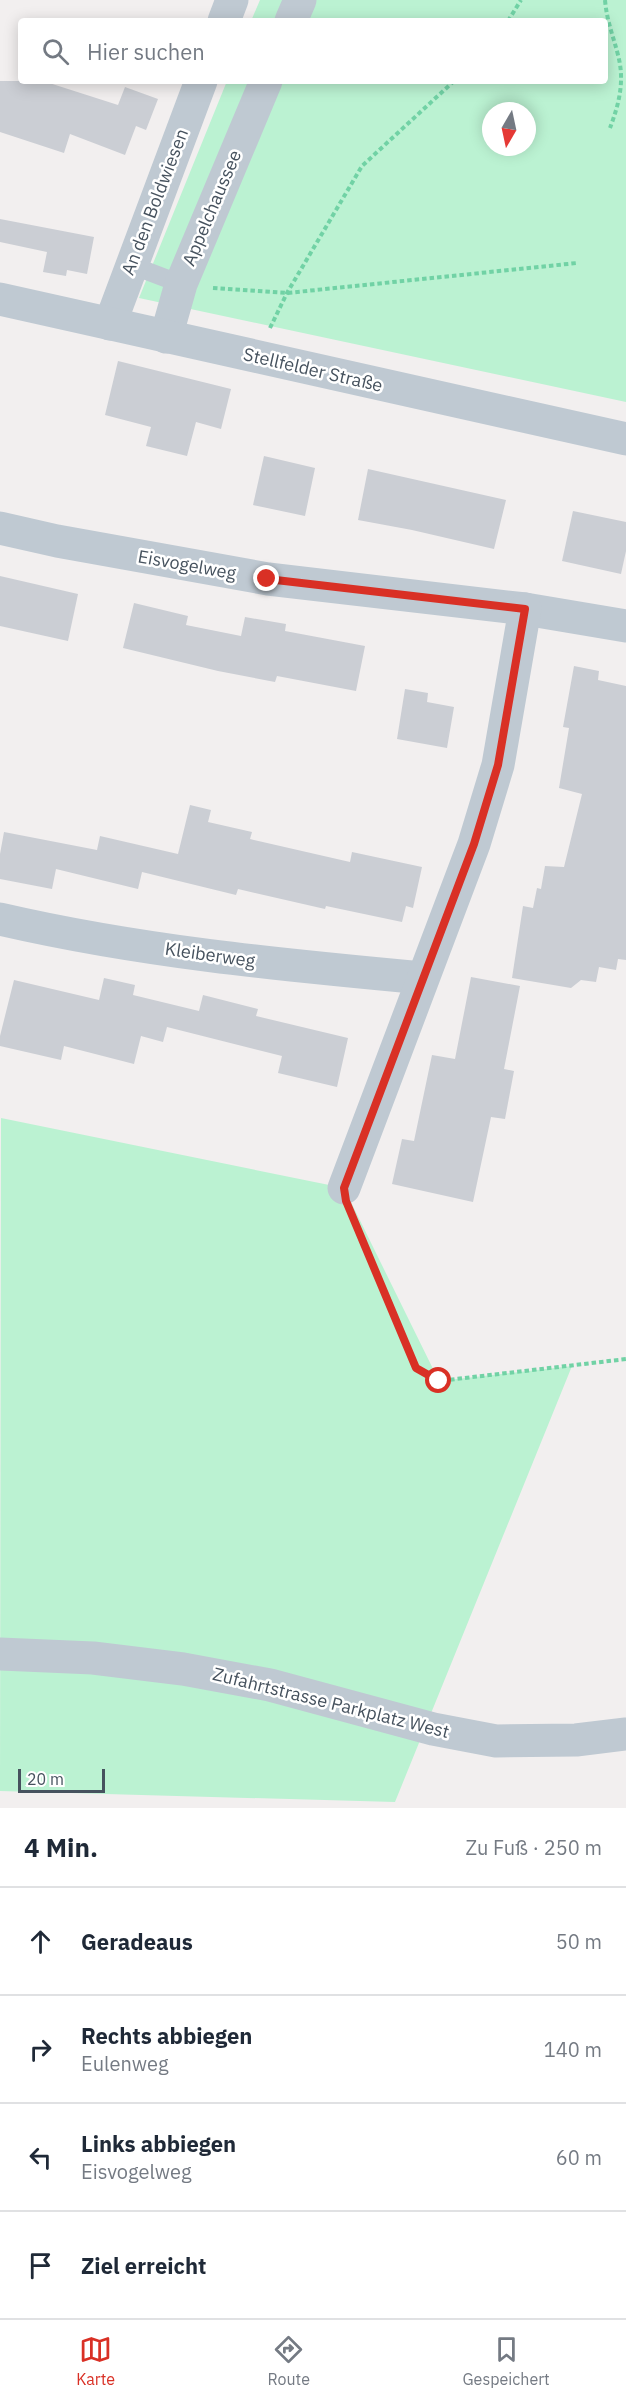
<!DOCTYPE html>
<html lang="de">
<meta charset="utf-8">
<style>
body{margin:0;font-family:"IBM Plex Sans",sans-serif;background:#f6f6f7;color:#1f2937}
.compass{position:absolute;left:482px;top:102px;width:54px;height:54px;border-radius:50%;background:#fff;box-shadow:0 3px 15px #0003;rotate:189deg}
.scale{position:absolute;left:18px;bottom:15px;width:87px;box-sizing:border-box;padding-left:6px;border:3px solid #46525e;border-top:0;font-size:16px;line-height:21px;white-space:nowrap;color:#46525e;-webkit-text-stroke:4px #fff;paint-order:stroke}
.stop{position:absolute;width:18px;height:18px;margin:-14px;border:4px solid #d93025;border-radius:50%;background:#fff}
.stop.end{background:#d93025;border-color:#fff;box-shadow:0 2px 6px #0008}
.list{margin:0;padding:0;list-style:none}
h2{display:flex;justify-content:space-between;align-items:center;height:78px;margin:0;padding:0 24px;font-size:26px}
h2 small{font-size:20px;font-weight:400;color:#747a83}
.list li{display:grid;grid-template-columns:39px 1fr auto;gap:18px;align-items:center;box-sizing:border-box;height:108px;padding:0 24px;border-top:2px solid #e0e1e3}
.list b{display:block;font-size:22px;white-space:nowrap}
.list p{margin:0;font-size:20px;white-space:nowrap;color:#747a83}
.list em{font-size:20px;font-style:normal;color:#747a83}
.icon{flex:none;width:33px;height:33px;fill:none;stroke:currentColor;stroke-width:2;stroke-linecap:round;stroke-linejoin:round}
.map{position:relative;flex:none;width:626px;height:1808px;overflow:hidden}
.search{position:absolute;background:#fff;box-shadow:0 3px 15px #0003;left:18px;right:18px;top:18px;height:66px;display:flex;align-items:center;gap:15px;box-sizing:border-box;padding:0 21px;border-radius:6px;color:#747a83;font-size:22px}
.sheet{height:510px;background:#fff}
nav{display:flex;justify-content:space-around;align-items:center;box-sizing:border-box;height:84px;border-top:2px solid #e0e1e3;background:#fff;font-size:16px;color:#747a83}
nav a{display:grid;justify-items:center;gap:3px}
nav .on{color:#d93025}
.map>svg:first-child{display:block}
</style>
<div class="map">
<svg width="626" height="1808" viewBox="0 0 626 1808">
<rect width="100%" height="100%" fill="#f2efef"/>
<!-- green -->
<g fill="#bbf2d2" fill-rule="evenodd">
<path d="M260 0H626V402L139 298 227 81H605V21H251ZM491 111H527V147H491Z"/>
<polygon points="1,1118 344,1188 439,1381 572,1366 395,1802 0,1791"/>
</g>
<!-- building -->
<g fill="#cbced4">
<polygon points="0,81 43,81 118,105 125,87 158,99 146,130 136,126 125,155 70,134 64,153 0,132"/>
<polygon points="0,219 94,237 87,274 67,270 66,276 43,272 47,252 0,242"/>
<polygon points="118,361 231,389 221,429 196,422 187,456 146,446 151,427 105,415"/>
<polygon points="264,456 315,468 305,516 253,505"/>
<polygon points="368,469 506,500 494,549 412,530 358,520"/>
<polygon points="573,511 626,522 626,551 621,574 562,561"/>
<polygon points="0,576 78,594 68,641 0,626"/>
<polygon points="134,603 188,616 186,625 241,636 245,617 286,624 285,631 365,646 356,691 277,676 275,682 218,671 123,648"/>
<polygon points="574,666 599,671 598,680 626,686 626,960 618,959 616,970 599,967 596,982 581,980 571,988 512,978 523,906 533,908 537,888 541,889 545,866 564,867 582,794 559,788 569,728 563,727"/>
<polygon points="405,689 428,693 427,702 454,707 447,748 397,739"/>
<polygon points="190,805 211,810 208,822 252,832 250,839 350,862 352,852 422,867 413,908 406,906 402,922 326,906 325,909 238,889 236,895 142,872 138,889 56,869 52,889 0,879 0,854 4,832 97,850 100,836 178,854"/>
<polygon points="471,977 520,986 504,1069 514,1071 505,1119 491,1117 473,1202 392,1184 402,1139 414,1141 432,1055 455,1059"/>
<polygon points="104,978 135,985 133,995 199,1011 203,995 258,1009 256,1016 348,1038 337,1087 278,1073 282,1056 167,1027 163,1042 141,1036 134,1064 64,1046 61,1060 0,1046 0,1036 14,980 99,1000"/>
</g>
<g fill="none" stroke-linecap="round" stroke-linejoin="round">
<!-- path -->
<g stroke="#71d2a5" stroke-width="4" stroke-dasharray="4.5 3" stroke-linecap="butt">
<path d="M605 0C607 22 613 35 618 55 625 81 619 104 610 128"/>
<polyline points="508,21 521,0"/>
<polyline points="213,288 287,293 577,263"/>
<polyline points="270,328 287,293 362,166 454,81"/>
<polyline points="352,1216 416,1368 439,1381 626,1359"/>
</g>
<!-- service -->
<polyline stroke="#bfc9d2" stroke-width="18" points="131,265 181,284"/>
<!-- minor -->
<g stroke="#bfc9d2" stroke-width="33">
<polyline points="224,21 232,0"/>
<polyline points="291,21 300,0"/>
<polyline points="110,324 201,81"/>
<polyline points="166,337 181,284 266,81"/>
<polyline points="0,528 57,541 268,579 525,609 626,626"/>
<path d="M0 919C138 951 281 965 422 978"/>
<polyline points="344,1188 474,844 498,765 525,609"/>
<polyline points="0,1654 93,1658 183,1669 270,1685 433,1729 496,1741 576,1740 626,1734"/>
</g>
<!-- tertiary -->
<polyline stroke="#bfc9d2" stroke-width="33" points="0,299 626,439"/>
</g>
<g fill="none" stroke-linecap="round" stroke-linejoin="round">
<!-- route -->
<polyline stroke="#d93025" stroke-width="8" points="267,579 525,609 498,765 474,844 344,1188 346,1201 416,1368 439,1381"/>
</g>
<g text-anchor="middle" stroke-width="5" stroke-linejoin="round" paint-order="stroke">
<!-- street labels -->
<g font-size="18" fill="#46525e" stroke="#fff">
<text transform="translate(155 202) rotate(-69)" y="6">An den Boldwiesen</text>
<text transform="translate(212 208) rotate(-67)" y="6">Appelchaussee</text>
<text transform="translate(313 370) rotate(13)" y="6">Stellfelder Straße</text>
<text transform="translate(187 565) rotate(10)" y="6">Eisvogelweg</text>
<text transform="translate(210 955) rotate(8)" y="6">Kleiberweg</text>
<text transform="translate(331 1703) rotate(14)" y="6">Zufahrtstrasse Parkplatz West</text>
</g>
</g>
</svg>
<svg class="compass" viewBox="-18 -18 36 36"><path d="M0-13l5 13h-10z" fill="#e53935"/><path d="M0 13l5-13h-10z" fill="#747a83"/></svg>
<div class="scale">20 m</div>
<div class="stop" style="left:439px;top:1381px"></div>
<div class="stop end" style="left:267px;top:579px"></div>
<div class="search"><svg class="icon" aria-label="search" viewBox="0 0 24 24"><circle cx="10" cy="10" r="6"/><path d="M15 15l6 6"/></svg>Hier suchen</div>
</div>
<section class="sheet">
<h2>4 Min.<small>Zu Fuß · 250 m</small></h2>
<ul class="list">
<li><svg class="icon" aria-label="ahead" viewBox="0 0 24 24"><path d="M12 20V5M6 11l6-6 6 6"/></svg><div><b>Geradeaus</b></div><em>50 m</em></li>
<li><svg class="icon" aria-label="right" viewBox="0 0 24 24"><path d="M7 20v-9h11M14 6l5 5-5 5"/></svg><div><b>Rechts abbiegen</b><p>Eulenweg</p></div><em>140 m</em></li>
<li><svg class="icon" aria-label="left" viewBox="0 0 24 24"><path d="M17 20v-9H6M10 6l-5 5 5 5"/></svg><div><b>Links abbiegen</b><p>Eisvogelweg</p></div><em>60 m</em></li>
<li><svg class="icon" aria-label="arrive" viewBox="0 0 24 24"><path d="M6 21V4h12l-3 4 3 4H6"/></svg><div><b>Ziel erreicht</b></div></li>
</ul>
</section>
<nav>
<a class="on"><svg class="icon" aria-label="map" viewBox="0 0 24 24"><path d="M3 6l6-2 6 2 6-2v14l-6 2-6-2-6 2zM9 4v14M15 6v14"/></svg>Karte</a>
<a><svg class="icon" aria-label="directions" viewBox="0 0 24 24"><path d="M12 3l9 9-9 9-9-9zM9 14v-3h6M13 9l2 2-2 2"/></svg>Route</a>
<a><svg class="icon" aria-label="saved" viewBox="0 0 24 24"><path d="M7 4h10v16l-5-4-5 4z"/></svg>Gespeichert</a>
</nav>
